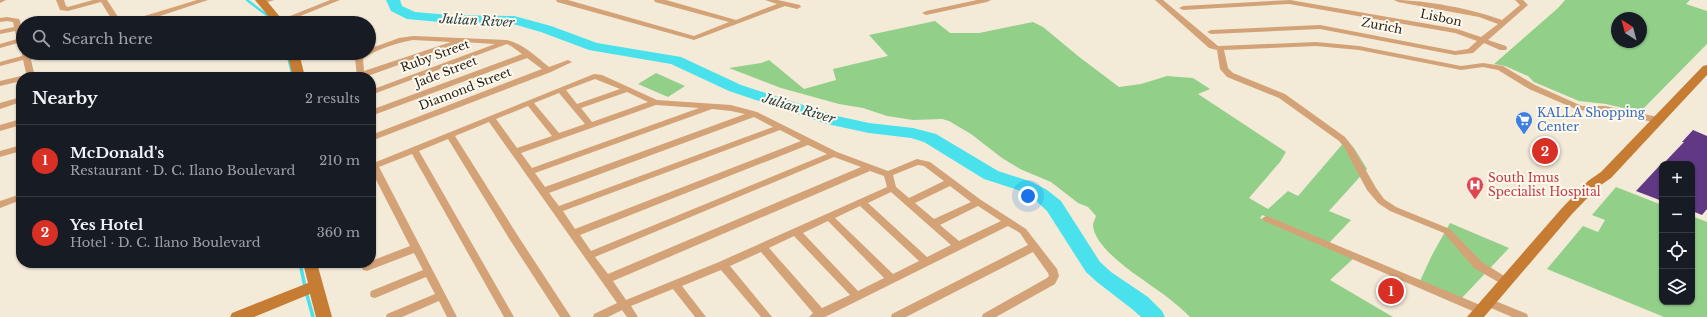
<!DOCTYPE html>
<meta charset="utf-8">
<style>
body{margin:0;font-family:"Libre Baskerville",serif;background:#20242c;color:#f1f3f6}
.controls{position:absolute;right:12px;bottom:12px;display:grid;overflow:hidden;border-radius:8px;box-shadow:0 1px 3px #0004}
.controls button{width:36px;height:36px;display:grid;place-items:center;padding:0;border:0;border-bottom:1px solid #363941;background:#171b24;color:#f1f3f6;font:20px sans-serif}
.compass{position:absolute;left:1611px;top:12px;width:36px;height:36px;border-radius:50%;background:#171b24;box-shadow:0 1px 3px #0004;rotate:324deg}
.you{position:absolute;left:1028px;top:196px;width:14px;height:14px;margin:-10px;border:3px solid #fff;border-radius:50%;background:#1a73e8;box-shadow:0 0 0 6px #1a73e833}
.badge{display:grid;place-items:center;width:26px;height:26px;border-radius:50%;background:#d93025;color:#fff;font-size:13px;font-weight:700}
.pin{position:absolute;translate:-50% -50%;border:2px solid #fff;box-shadow:0 1px 4px #0006}
.list{margin:0;padding:0;list-style:none}
h2{display:flex;justify-content:space-between;align-items:center;height:52px;margin:0;padding:0 16px;font-size:17px}
h2 small{font-size:13px;font-weight:400;color:#9ea1a6}
.list li{display:grid;grid-template-columns:26px 1fr auto;gap:12px;align-items:center;box-sizing:border-box;height:72px;padding:0 16px;border-top:1px solid #363941}
.list b{display:block;font-size:15px;white-space:nowrap}
.list p{margin:0;font-size:13px;white-space:nowrap;color:#9ea1a6}
.list em{font-size:13px;font-style:normal;color:#9ea1a6}
.icon{flex:none;width:22px;height:22px;fill:none;stroke:currentColor;stroke-width:2;stroke-linecap:round;stroke-linejoin:round}
.map{position:relative;flex:none;width:1707px;height:317px;overflow:hidden}
.search{position:absolute;background:#171b24;box-shadow:0 1px 3px #0004;left:16px;top:16px;width:360px;height:44px;display:flex;align-items:center;gap:10px;box-sizing:border-box;padding:0 14px;border-radius:22px;color:#9ea1a6;font-size:15px}
.panel{position:absolute;background:#171b24;box-shadow:0 1px 3px #0004;left:16px;top:72px;width:360px;height:196px;border-radius:16px}
.map>svg:first-child{display:block}
</style>
<div class="map">
<svg width="1707" height="317" viewBox="0 0 1707 317">
<rect width="100%" height="100%" fill="#f4ead8"/>
<!-- green -->
<g fill="#92d089" fill-rule="evenodd">
<path d="M1565 0H1690L1686 4 1707 11V44L1640 112 1606 104 1579 101 1534 82 1528 76 1505 66 1494 64 1558 8ZM1617 18H1641V42H1617Z"/>
<path d="M935 21 950 33H979L1033 22 1043 27 1078 56 1119 87 1141 84 1167 76 1193 78 1210 89 1198 94 1286 152 1280 162 1249 198 1268 209 1288 191 1298 196 1346 140 1354 148 1367 169 1329 211 1351 220 1329 243 1262 215 1260 218 1354 258 1330 280 1393 317H1190C1183 310 1175 303 1167 297 1148 282 1094 251 1093 225 1093 223 1095 219 1096 216L1088 207 1078 203 1051 182 1020 169 1002 158 971 134 949 121 942 119 913 120 887 116 863 108 839 104 781 88 729 68 761 63 769 60 804 89 836 80 833 69 888 56 869 35Z"/>
<polygon points="656,73 685,86 668,97 638,84"/>
<polygon points="1616,187 1662,205 1662,302 1692,302 1692,216 1707,222 1707,317 1664,317 1547,269 1583,226 1598,232 1605,220 1592,215"/>
<polygon points="1450,223 1509,248 1461,299 1420,281 1432,255"/>
</g>
<g fill="none" stroke-linecap="round" stroke-linejoin="round">
<!-- stream-far1 -->
<g stroke="#48e1ec" stroke-width="2.5">
<polyline points="247,0 268,16 273,23"/>
<polyline points="287,53 293,77"/>
</g>
<!-- stream -->
<g stroke="#48e1ec" stroke-width="3.5">
<polyline points="300,263 305,287"/>
<polyline points="307,295 313,317"/>
</g>
<!-- river -->
<polygon fill="#48e1ec" fill-rule="evenodd" points="386,0 400,0 402,6 415,12 450,15 514,16 551,26 597,43 681,57 741,85 837,116 869,123 913,128 936,134 998,171 1032,182 1047,190 1061,201 1100,262 1111,272 1148,297 1162,311 1165,317 1141,317 1132,309 1097,282 1086,272 1047,211 1033,198 1018,190 984,179 924,142 911,138 869,133 827,124 729,91 671,64 589,50 541,32 513,24 450,23 407,19 391,11"/>
</g>
<!-- building -->
<g fill="#613883">
<polygon points="1693,130 1707,136 1707,209 1702,215 1692,211 1692,164 1663,164 1684,142 1682,142"/>
<polygon points="1662,163 1662,201 1636,191"/>
</g>
<g fill="none" stroke-linecap="round" stroke-linejoin="round">
<!-- street -->
<g fill="#d4a277" fill-rule="evenodd">
<polygon points="0,0 6,0 0,3"/>
<polygon points="56,0 64,0 66,6 68,7 93,0 107,0 122,23 114,23 101,2 68,11 60,10"/>
<polygon points="197,0 208,0 139,23 127,23 128,21"/>
<polygon points="260,0 274,0 263,4 259,2"/>
<polygon points="330,0 340,0 283,23 275,22"/>
<polygon points="556,0 568,0 694,36 729,22 655,2 654,0 666,0 736,20 777,4 765,0 778,0 800,5 801,7 797,9 785,6 694,40 557,2"/>
<polygon points="977,0 991,0 987,2 926,15 922,13 926,11"/>
<polygon points="1155,0 1163,0 1218,46 1316,42 1359,46 1461,66 1483,63 1503,66 1535,85 1582,106 1605,106 1658,117 1662,120 1658,123 1605,112 1578,110 1529,89 1498,70 1483,67 1461,70 1359,50 1316,46 1224,50 1228,68 1233,73 1285,94 1345,137 1352,146 1376,188 1384,199 1396,207 1450,229 1482,262 1509,279 1510,282 1509,285 1505,286 1474,268 1444,233 1390,211 1378,203 1367,190 1344,147 1339,141 1279,98 1227,77 1220,69 1217,50 1209,48"/>
<path d="M1290 0 1457 29 1481 37 1498 24 1479 17 1398 2 1394 0C1426 0 1472 9 1502 20L1520 5 1515 0H1523L1528 5 1488 40 1506 46 1507 48 1506 50H1500L1484 43 1473 53 1455 55 1320 29 1211 34 1207 32 1211 30 1320 25 1455 51 1468 49 1477 41 1455 33 1289 4 1183 10 1179 8 1183 6Z"/>
<polygon points="7,17 19,19 20,21 23,33 23,48 20,48 18,43 0,48 0,44 17,39 15,31 0,34 0,30 14,27 13,22 7,21 0,22 0,18"/>
<path d="M413 36 507 40C524 44 535 56 549 67L568 60 572 62 551 72 371 141V135L542 69 527 58 371 116V110L522 54 511 46 507 44 371 95V90L495 44 462 42 365 77H357L355 58C359 53 363 53 369 53V49L399 38ZM413 40 451 42 364 71 363 59C376 49 397 43 413 40Z"/>
<polygon points="22,51 23,53 29,53 29,55 36,53 48,53 31,60 35,77 27,77 23,60 0,66 0,62 22,56"/>
<path d="M594 74 602 75 657 100 731 105 757 112 837 152 888 171 917 159 930 162 981 200 1026 229 1057 269 1059 276 1055 284 996 317H982L983 314 1047 278 1049 276 1048 273 1033 252 906 317H891L892 314 1028 245 1020 233 1008 226 825 317H809L813 313 761 252 730 266 772 317H761L721 270 682 286 706 317H695L673 289 631 306 638 317H627L622 310 608 317H593L594 314 617 303 489 122 455 136 518 236 571 317H560L510 240 448 139 419 151 514 317H504L412 154 379 167 457 317H447L439 301 402 317H386L387 314 435 294 426 277 375 298 371 297 370 294 371 291 423 270 414 253 367 271 363 270 362 267 363 264 371 263V261L410 246 371 170V164ZM595 79 620 89 577 104 566 90ZM627 92 648 102 592 122 581 108ZM559 93 585 124 559 133 534 103ZM656 105 699 108 532 168 521 153ZM528 106 552 136 517 148 496 119ZM712 109 731 111 745 114 545 187 535 173ZM754 117 773 127 559 206 549 193ZM780 130 801 141 575 229 563 211ZM808 145 827 154 591 251 580 235ZM834 157 861 167 608 274 595 257ZM918 165 924 166 944 181 909 198 896 187 893 175ZM870 171 884 176 887 187 719 262 626 300 613 281ZM950 186 971 202 934 219 915 203ZM891 192 951 245 927 257 868 203ZM860 206 919 261 893 274 835 218ZM978 206 1001 221 959 241 940 225ZM828 221 884 278 858 291 803 233ZM794 236 850 295 822 308 769 248Z"/>
<polygon points="21,76 24,77 21,77 21,81 0,86 0,81"/>
<polygon points="21,97 21,102 0,109 0,103"/>
<polygon points="21,119 21,125 0,131 0,125"/>
<polygon points="21,145 21,151 0,157 0,151"/>
<polygon points="21,194 21,200 0,208 0,201"/>
<polygon points="1267,216 1485,307 1486,310 1485,313 1481,314 1477,313 1264,221 1262,219 1264,217"/>
<polygon points="1488,298 1527,314 1528,317 1512,317 1484,305 1483,302 1484,299"/>
</g>
<!-- secondary -->
<g fill="#c67c33" fill-rule="evenodd">
<polygon points="255,0 266,0 285,23 274,23"/>
<polygon points="287,53 299,53 305,77 293,77"/>
<polygon points="1707,65 1707,75 1611,178 1598,187 1572,214 1484,317 1467,317 1562,208 1588,181 1601,172 1703,66"/>
<polygon points="303,263 317,263 332,317 316,317 310,294 254,317 230,317 232,313 308,283"/>
</g>
</g>
<!-- icons -->
<defs>
<g id="supermarket-pin" transform="scale(0.9)"><path d="M0 17L-7.5 6A9.5 9.5 0 1 1 7.5 6Z" fill="#3f7fe0" stroke="#fef8ed"/><path d="M-6-5.5h2.5l.6 2H6L4.5 2H-2.5L-4.4-4H-6ZM-1.5 3.2a1.3 1.3 0 1 0 .1 0ZM3 3.2a1.3 1.3 0 1 0 .1 0Z" fill="#fff"/></g>
<g id="hospital-pin" transform="scale(0.9)"><path d="M0 17L-7.5 6A9.5 9.5 0 1 1 7.5 6Z" fill="#e0444e" stroke="#fef8ed"/><path d="M-5-5h3v3.5h4V-5h3V5h-3V1.5h-4V5h-3Z" fill="#fff"/></g>
</defs>
<g fill-rule="evenodd">
<use href="#supermarket-pin" x="1524" y="120"/>
<use href="#hospital-pin" x="1475" y="185"/>
</g>
<g text-anchor="middle" stroke-width="4" stroke-linejoin="round" paint-order="stroke">
<!-- street labels -->
<g font-size="12" fill="#27231d" stroke="#fef8ed">
<text transform="translate(1441 18) rotate(12)" y="4">Lisbon</text>
<text transform="translate(1382 26) rotate(11)" y="4">Zurich</text>
<text transform="translate(435 56) rotate(-20)" y="4">Ruby Street</text>
<text transform="translate(446 72) rotate(-21)" y="4">Jade Street</text>
<text transform="translate(465 89) rotate(-21)" y="4">Diamond Street</text>
</g>
<!-- shop labels -->
<g font-size="12" fill="#366cbe" stroke="#fef8ed" text-anchor="start">
<text x="1537" y="117">KALLA Shopping<tspan x="1537" dy="14">Center</tspan></text>
</g>
<!-- health labels -->
<g font-size="12" fill="#be3a42" stroke="#fef8ed" text-anchor="start">
<text x="1488" y="182">South Imus<tspan x="1488" dy="14">Specialist Hospital</tspan></text>
</g>
<!-- water labels -->
<g font-size="13" font-style="italic" fill="#284143" stroke="#fef8ed">
<text transform="translate(477 20) rotate(3)" y="5">Julian River</text>
<text transform="translate(799 108) rotate(17)" y="5">Julian River</text>
</g>
</g>
</svg>
<div class="controls">
<button>+</button>
<button>−</button>
<button><svg class="icon" aria-label="locate" viewBox="0 0 24 24"><circle cx="12" cy="12" r="6"/><path d="M12 2v4M12 18v4M2 12h4M18 12h4"/></svg></button>
<button><svg class="icon" aria-label="layers" viewBox="0 0 24 24"><path d="M12 4l9 5-9 5-9-5zM3 14l9 5 9-5"/></svg></button>
</div>
<svg class="compass" viewBox="-18 -18 36 36"><path d="M0-13l5 13h-10z" fill="#e53935"/><path d="M0 13l5-13h-10z" fill="#9ea1a6"/></svg>
<div class="you"></div>
<div class="pin badge" style="left:1391px;top:291px">1</div>
<div class="pin badge" style="left:1545px;top:151px">2</div>
<div class="search"><svg class="icon" aria-label="search" viewBox="0 0 24 24"><circle cx="10" cy="10" r="6"/><path d="M15 15l6 6"/></svg>Search here</div>
<section class="panel">
<h2>Nearby<small>2 results</small></h2>
<ul class="list">
<li><span class="badge">1</span><div><b>McDonald's</b><p>Restaurant · D. C. Ilano Boulevard</p></div><em>210 m</em></li>
<li><span class="badge">2</span><div><b>Yes Hotel</b><p>Hotel · D. C. Ilano Boulevard</p></div><em>360 m</em></li>
</ul>
</section>
</div>
